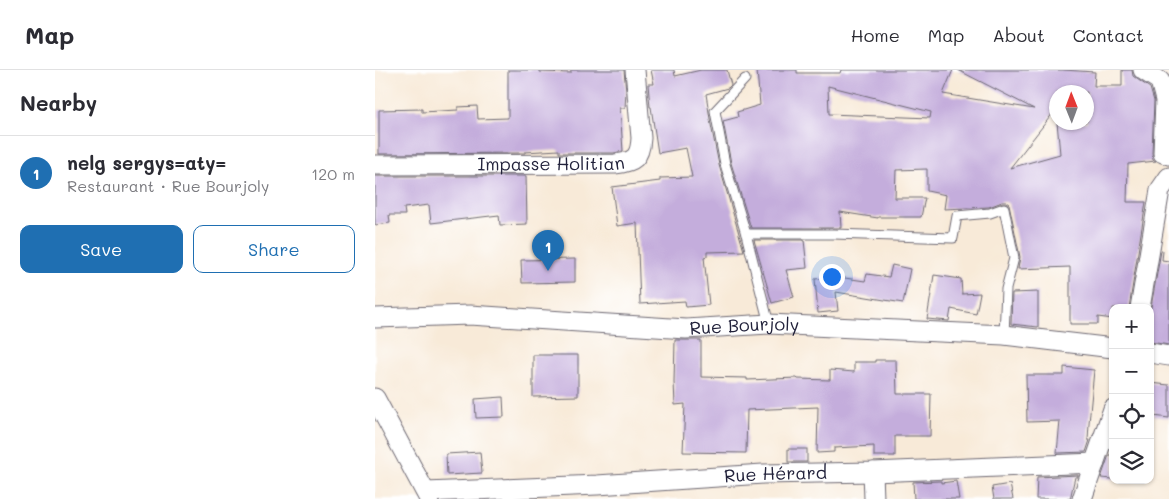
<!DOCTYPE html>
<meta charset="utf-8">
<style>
body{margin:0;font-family:Mali,sans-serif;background:#f7f7f7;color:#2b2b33}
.controls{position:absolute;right:15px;bottom:15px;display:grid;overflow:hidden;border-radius:10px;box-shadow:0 1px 4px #0004}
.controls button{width:45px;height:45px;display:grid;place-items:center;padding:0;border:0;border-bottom:1px solid #e1e1e2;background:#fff;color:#2b2b33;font:25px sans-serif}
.compass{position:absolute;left:674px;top:15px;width:45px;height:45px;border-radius:50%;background:#fff;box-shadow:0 1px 4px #0004;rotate:359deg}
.you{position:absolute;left:456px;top:206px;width:18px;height:18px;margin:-12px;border:4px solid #fff;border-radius:50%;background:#1a73e8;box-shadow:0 0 0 8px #1a73e833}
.badge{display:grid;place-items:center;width:32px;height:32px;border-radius:50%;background:#1f6fb2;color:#fff;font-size:16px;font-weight:700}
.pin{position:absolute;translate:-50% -41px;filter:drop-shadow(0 1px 2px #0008)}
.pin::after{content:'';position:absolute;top:26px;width:18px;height:15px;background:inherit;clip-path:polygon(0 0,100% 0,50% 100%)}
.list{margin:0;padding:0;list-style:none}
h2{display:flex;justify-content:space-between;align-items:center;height:65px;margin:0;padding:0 20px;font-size:21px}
h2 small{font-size:16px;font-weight:400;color:#7c7c81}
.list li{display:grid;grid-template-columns:32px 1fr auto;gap:15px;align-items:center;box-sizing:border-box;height:75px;padding:0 20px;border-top:1px solid #e1e1e2}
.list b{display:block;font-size:19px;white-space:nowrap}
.list p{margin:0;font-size:16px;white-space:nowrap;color:#7c7c81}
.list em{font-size:16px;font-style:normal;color:#7c7c81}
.actions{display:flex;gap:10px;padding:15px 20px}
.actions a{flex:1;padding:11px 0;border:1px solid #1f6fb2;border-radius:10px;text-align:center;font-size:18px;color:#1f6fb2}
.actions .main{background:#1f6fb2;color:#fff}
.icon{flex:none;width:28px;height:28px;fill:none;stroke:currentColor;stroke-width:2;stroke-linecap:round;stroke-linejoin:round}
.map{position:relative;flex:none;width:794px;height:429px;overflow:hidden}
header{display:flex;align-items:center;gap:30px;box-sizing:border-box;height:70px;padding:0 25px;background:#fff;border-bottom:1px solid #e1e1e2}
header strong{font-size:24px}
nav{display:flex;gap:28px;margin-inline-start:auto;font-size:18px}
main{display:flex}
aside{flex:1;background:#fff}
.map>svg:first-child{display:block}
</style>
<header>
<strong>Map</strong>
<nav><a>Home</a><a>Map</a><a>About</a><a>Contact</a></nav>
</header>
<main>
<aside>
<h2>Nearby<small></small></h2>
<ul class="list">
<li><span class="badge">1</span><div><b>nelg sergys=aty=</b><p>Restaurant · Rue Bourjoly</p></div><em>120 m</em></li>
</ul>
<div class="actions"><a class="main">Save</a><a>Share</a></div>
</aside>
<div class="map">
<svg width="794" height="429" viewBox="0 0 794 429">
<rect width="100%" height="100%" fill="#fff"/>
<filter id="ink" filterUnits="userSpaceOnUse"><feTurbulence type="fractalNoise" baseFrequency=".02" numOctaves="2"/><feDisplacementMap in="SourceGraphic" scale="10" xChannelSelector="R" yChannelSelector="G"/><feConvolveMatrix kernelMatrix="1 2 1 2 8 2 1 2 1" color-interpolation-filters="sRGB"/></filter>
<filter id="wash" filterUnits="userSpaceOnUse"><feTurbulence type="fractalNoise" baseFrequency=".0096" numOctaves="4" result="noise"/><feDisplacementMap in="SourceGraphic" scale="20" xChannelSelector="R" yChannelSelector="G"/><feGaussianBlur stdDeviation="1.12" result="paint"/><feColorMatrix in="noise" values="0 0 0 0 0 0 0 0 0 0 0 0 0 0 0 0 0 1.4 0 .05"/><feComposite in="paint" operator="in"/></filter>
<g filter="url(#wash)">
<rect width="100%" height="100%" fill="#f8ead8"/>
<g id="blocks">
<!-- building -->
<g fill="#c4addc" fill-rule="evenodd">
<polygon points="133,0 165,0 165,2 196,3 196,0 249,0 251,21 250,38 245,38 248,81 239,83 184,83 184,80 150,82 150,83 4,84 4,40 47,39 47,42 83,40 83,37 102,36 103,49 133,48"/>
<polygon points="276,0 299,0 300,6 326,0 352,0 356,15 353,18 331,24 336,55 344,95 369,181 332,182 332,186 329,187 334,235 311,237 310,231 265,234 262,153 242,156 237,117 285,111 285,108 317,107 311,78 283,83 276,37 275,37 273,14 279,14"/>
<path d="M393 0H422V3H465L466 0H578L568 24 659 39 583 0H688L720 2 719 16H747V0H757L758 6 762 9 775 18 779 31 777 83 778 89 781 91 753 94 752 132H771L754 238H738V249L723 247V254H695V197L643 199 645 187 634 134 631 132H627L614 137 569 139 571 125 552 121V99L521 100 520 128H550L546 147H503V148L465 142 466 158H376L356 93 348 51 363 47 362 42 385 35 382 1ZM453 16 556 42 555 48 454 44ZM682 22H712V52H682L685 84 635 98 682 38Z"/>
<polygon points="0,106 151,106 152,154 125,155 124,145 56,153 54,135 29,138 30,145 14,145 15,153 0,155"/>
<polygon points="379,170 429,170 432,198 411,200 419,227 397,233"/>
<polygon points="786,181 788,181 787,190 794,191 794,275 775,272 775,242"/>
<polygon points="200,189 200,212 147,213 146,190"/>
<polygon points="517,195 535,199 528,233 461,222 463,241 443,243 440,209 463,207 490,211 492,204 514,207"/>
<polygon points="559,205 586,209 587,224 605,223 601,244 576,239 574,251 552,249"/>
<polygon points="663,222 663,257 636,254 637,223"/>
<polygon points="300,270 326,270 326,307 372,308 372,310 422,308 423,309 455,310 455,300 479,302 479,292 500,292 500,290 521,290 522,324 556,324 555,366 520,366 520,386 499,386 499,376 459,378 459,382 442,383 443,337 372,340 371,383 308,382 310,334 300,335 299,312"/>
<polygon points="158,285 203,285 203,326 158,327"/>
<polygon points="689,297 719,300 714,353 713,370 715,370 711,382 682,383 685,351 652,352 651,305 689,305"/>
<polygon points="775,313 794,315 794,348 779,346 780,340 775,340"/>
<polygon points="128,327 129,347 101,348 100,329"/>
<rect x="413" y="379" width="19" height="13"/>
<polygon points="105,382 107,403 72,405 71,384"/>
<polygon points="734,385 738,385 738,409 726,408"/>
<polygon points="703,405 703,407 700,407 695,429 661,429 662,407"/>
<polygon points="566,411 566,413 581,411 584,429 539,429 538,412"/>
<polygon points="635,414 638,429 619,429 617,417"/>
</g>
</g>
</g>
<g filter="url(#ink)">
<use href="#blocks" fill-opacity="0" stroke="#6d6872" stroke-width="1"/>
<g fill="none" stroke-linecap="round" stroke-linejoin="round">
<!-- service casing -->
<g stroke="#6d6872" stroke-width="11">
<g id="service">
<polyline points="370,9 340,41 350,94 371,164 394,254"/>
<polyline points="371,164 459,164 578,168 582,146 615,143 629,138 639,188 631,219 629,265"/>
</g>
</g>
<!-- minor casing -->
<g stroke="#6d6872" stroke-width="21">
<g id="minor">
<polyline points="768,0 785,11 790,30 788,83 794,85"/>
<path id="s1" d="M0 95 240 94C259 92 265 88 266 68L260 0"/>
<polyline points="765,238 785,120 794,107"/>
<path id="s2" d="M0 248 95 245 311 259 394 254 629 265 738 278"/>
<polyline points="775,283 794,286"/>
<polyline points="0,328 54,429"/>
<polyline points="498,402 499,429"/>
<path id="s3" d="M51 422 222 415 388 404 498 402 720 393"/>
<polyline points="707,429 738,339"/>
</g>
</g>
<!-- service -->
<use href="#service" stroke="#fff" stroke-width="9"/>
<!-- minor -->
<use href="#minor" stroke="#fff" stroke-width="19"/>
</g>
</g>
<g text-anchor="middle" stroke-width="5" stroke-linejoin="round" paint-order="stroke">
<!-- street labels -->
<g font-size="18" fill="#22223b" stroke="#fff">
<text dy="6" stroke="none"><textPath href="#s1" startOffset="176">Impasse Holitian</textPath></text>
<text dy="6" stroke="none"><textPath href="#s2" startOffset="370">Rue Bourjoly</textPath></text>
<text dy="6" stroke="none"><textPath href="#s3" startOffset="350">Rue Hérard</textPath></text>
</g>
</g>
</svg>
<div class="controls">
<button>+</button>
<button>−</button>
<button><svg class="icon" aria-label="locate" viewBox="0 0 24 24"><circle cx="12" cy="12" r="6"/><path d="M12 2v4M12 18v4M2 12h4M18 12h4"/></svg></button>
<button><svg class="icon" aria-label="layers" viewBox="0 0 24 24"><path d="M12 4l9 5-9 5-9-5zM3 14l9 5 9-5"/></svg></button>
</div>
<svg class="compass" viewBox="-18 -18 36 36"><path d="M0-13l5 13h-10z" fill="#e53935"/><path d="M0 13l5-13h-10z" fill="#7c7c81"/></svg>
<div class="you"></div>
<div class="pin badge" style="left:173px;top:201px">1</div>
</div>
</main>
